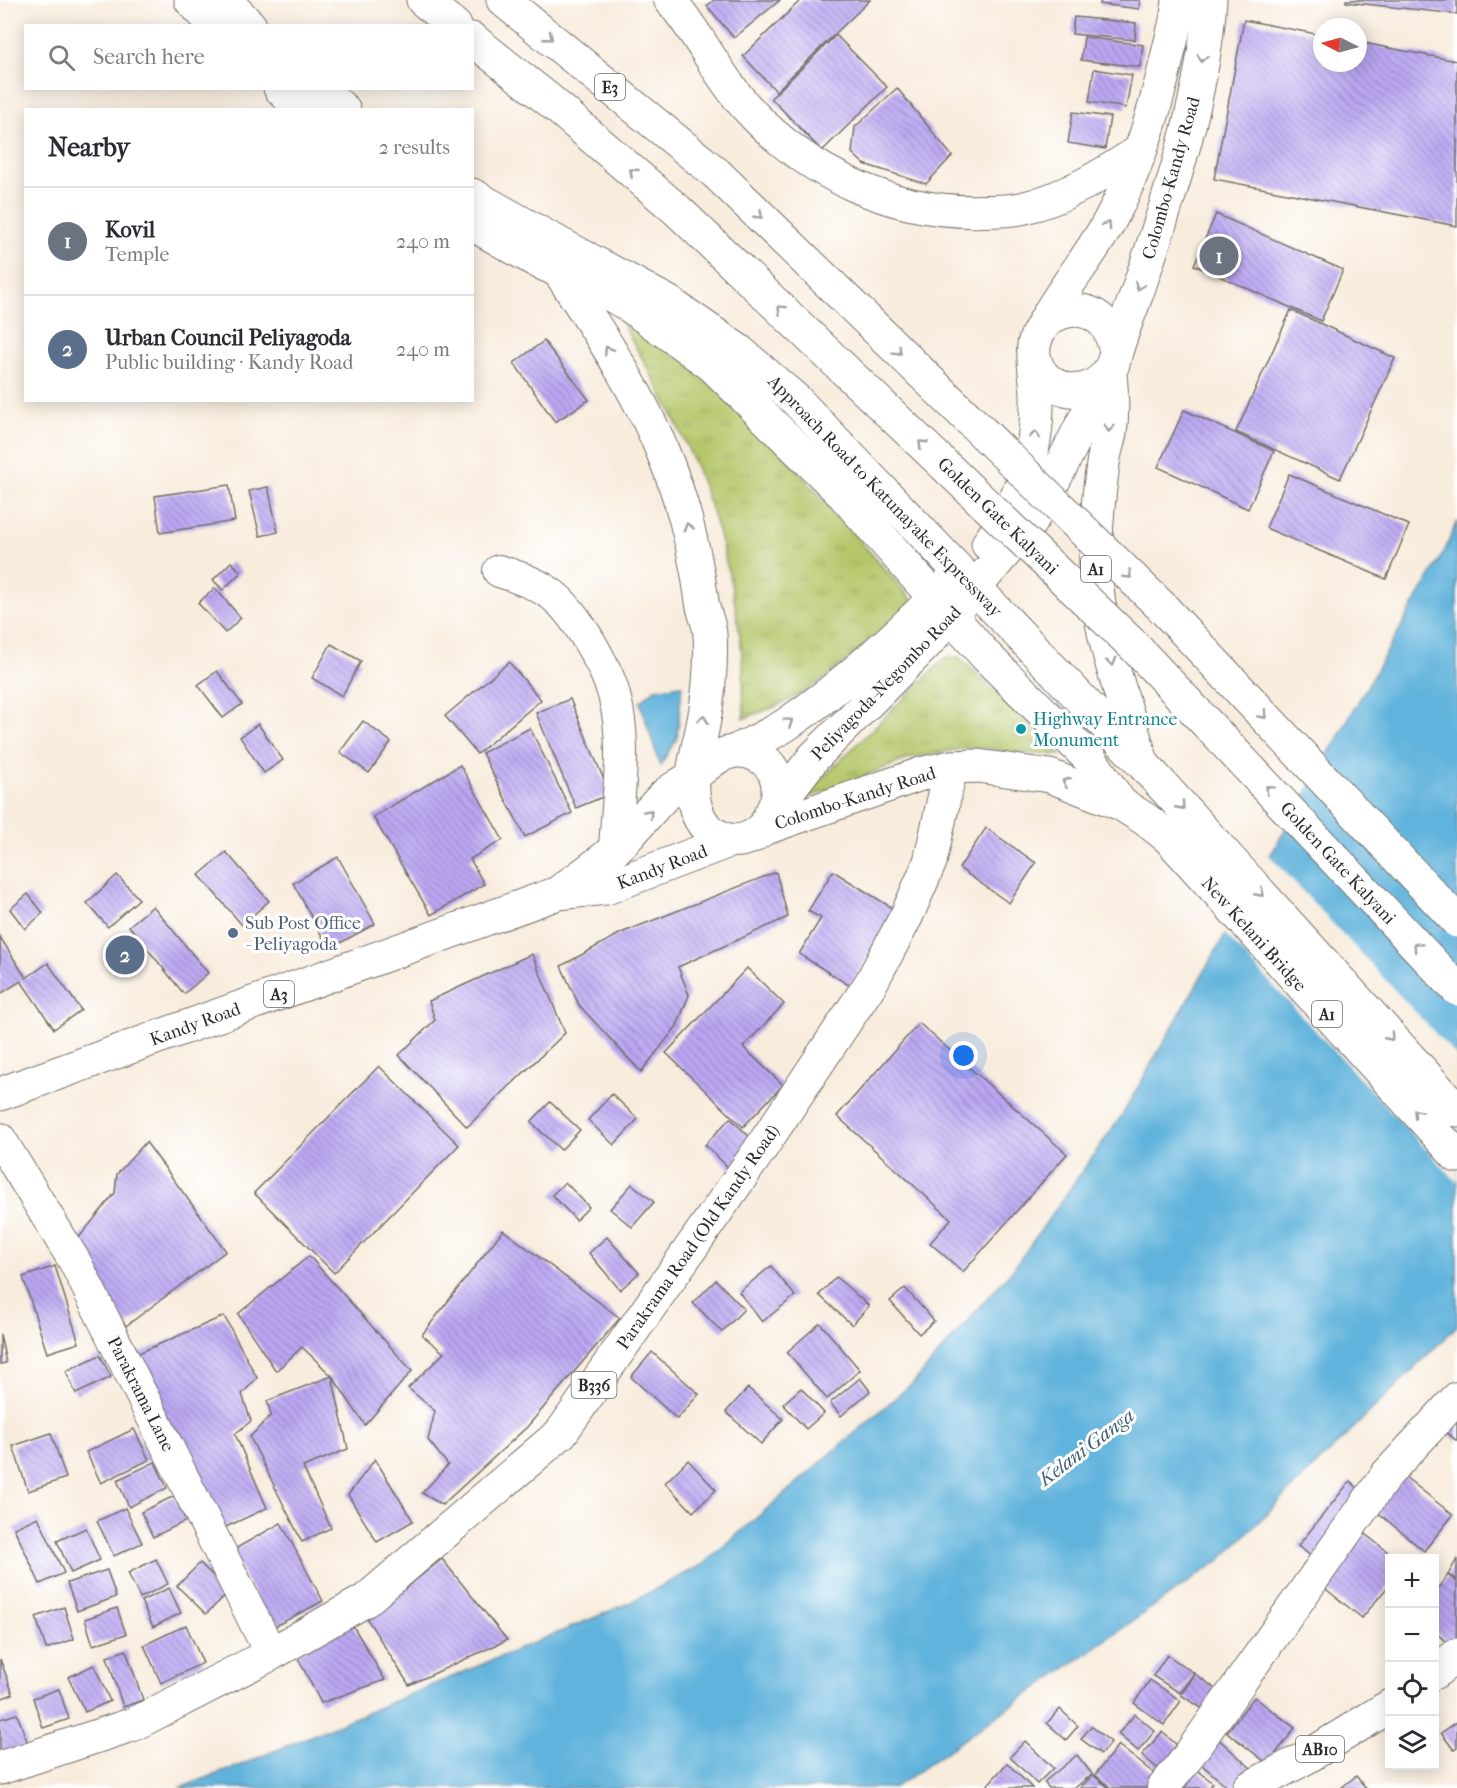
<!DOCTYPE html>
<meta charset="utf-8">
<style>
body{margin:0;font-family:"IM FELL French Canon",serif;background:#f2f2f3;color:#2b2b33}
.controls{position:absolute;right:18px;bottom:18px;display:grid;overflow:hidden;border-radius:0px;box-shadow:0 3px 15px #0003}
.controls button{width:54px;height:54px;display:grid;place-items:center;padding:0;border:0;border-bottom:2px solid #e1e1e2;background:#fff;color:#2b2b33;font:30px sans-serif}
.compass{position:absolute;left:1313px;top:18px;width:54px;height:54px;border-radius:50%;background:#fff;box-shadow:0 3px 15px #0003;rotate:276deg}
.you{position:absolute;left:964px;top:1056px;width:21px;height:21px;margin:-15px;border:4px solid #fff;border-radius:50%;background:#1a73e8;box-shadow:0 0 0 9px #1a73e833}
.badge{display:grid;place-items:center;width:39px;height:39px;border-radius:50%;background:#0f766e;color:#fff;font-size:20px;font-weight:700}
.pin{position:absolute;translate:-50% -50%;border:3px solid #fff;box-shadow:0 2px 6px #0006}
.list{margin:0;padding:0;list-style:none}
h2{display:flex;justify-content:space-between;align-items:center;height:78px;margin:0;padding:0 24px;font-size:26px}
h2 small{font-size:20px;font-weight:400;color:#7c7c81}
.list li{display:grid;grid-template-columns:39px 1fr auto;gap:18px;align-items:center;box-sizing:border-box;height:108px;padding:0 24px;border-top:2px solid #e1e1e2}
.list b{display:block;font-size:22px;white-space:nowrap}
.list p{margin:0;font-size:20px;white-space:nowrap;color:#7c7c81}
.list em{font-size:20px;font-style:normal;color:#7c7c81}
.icon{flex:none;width:33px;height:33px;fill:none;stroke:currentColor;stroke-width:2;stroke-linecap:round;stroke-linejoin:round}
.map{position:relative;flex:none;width:1457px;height:1788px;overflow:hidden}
.search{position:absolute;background:#fff;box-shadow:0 3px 15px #0003;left:24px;top:24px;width:450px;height:66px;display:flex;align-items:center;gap:15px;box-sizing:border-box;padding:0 21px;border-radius:0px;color:#7c7c81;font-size:22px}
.panel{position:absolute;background:#fff;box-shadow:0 3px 15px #0003;left:24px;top:108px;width:450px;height:294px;border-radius:0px}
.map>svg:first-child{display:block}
</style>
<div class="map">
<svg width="1457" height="1788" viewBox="0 0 1457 1788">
<defs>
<pattern id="grass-tufts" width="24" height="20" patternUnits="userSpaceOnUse" patternTransform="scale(1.5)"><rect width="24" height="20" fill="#b5c76b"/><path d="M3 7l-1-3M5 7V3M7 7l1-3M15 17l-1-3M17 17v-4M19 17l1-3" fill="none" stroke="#9cab5d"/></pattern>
<pattern id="building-back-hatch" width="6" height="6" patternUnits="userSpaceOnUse" patternTransform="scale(1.5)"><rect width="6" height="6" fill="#bba7f3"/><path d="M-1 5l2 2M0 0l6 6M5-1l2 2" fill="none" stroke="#9888c5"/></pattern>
</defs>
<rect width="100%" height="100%" fill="#fff"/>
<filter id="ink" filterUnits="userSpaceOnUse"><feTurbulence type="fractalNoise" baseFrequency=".0167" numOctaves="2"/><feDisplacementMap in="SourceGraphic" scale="12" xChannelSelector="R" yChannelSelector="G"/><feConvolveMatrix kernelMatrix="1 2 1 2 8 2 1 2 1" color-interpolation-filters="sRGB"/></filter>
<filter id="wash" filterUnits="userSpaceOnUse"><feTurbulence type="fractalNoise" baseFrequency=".008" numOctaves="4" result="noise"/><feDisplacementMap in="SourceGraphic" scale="24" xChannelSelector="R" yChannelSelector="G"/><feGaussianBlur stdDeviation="1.35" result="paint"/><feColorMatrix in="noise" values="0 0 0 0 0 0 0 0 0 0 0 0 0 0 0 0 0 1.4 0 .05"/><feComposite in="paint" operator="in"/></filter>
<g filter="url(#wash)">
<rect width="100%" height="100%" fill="#f8ecdc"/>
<!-- grass -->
<g fill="url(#grass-tufts)" stroke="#70794b" stroke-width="1.5">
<path d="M615 311 690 364 760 428 913 601C876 634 839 673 795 697 779 706 761 712 744 718 743 697 744 676 742 655 737 601 722 536 703 486 681 424 647 367 615 311Z"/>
<polygon points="946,657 959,657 1061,755 1016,753 987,748 966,748 910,758 799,801"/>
</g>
<!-- water -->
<g fill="#61b3dc" stroke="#466f84" stroke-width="1.5">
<polygon points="1457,521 1457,1326 1220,1560 894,1788 179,1788 236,1767 629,1603 702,1565 915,1381 1014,1268 1122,1115 1445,550"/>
<polygon points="682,685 677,738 660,766 640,702 655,689"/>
</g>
<!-- pier -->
<polygon fill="#f8ecdc" points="1268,854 1457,1057 1457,1182 1223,932"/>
<g id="blocks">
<!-- building -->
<g fill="url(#building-back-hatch)">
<polygon points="714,0 780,0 734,38 707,6"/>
<polygon points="801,0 870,0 776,91 743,56"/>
<polygon points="1101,0 1140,0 1139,9 1100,4"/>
<polygon points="1346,0 1457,0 1457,14 1346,2"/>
<polygon points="1074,17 1136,23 1135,40 1072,34"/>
<polygon points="1244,20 1322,35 1322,63 1358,63 1358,42 1457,61 1457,226 1214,179"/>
<polygon points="836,35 887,87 822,151 771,98"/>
<polygon points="1084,37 1143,45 1140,67 1081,60"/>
<polygon points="1094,69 1132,75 1126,108 1089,102"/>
<polygon points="897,88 952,156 926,184 864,164 852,153 855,127"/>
<polygon points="1073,112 1110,117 1105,149 1068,143"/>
<polygon points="1216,214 1343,270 1321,321 1194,265"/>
<polygon points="1291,310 1395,358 1340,479 1236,432"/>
<polygon points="544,341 589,400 555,422 514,363"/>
<polygon points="1184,410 1274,451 1248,509 1158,467"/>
<polygon points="1289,474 1409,525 1386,579 1266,528"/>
<polygon points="229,485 235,521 160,533 155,496"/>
<polygon points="268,487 278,532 260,536 249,491"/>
<polygon points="231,562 241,572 223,590 213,580"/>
<polygon points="215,588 241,618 225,633 198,603"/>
<polygon points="331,644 361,661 342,696 312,678"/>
<polygon points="509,662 541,700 477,754 445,716"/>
<polygon points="217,671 242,704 223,718 198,685"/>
<polygon points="570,699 610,794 576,808 536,713"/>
<polygon points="363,721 391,742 369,773 340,752"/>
<polygon points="258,724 283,760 264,773 240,737"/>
<polygon points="530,728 572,813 525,837 482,753"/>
<polygon points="460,765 503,840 470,859 484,884 431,915 373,817"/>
<polygon points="986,828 1036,863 1009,903 959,868"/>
<polygon points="226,852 269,901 242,925 199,875"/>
<polygon points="338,857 375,924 329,949 293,883"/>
<polygon points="833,871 897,911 850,986 799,954 821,918 808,911"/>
<polygon points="776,872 788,917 678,967 689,995 677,1026 641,1072 579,1005 561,966 621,933"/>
<polygon points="117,875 139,899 108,927 87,903"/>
<polygon points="28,894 43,913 25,929 10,909"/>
<polygon points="153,906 208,973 184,994 129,926"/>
<polygon points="0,937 26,978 48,963 81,1010 54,1029 21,981 0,994"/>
<polygon points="532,954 565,1033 467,1127 399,1055 435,1020 429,1001"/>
<polygon points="747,968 784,1004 743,1047 783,1085 743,1127 666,1053"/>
<polygon points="919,1023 1067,1154 963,1272 930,1243 951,1219 837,1116"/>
<polygon points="379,1066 459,1145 334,1273 254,1193"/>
<polygon points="612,1094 638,1119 614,1145 588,1120"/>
<polygon points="550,1102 580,1130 561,1150 531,1122"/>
<polygon points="730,1118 756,1143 731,1170 705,1145"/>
<polygon points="146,1142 226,1251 126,1326 73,1245 115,1193 117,1174"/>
<polygon points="565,1182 589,1207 576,1220 552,1195"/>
<polygon points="632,1184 654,1202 632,1227 610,1209"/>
<polygon points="503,1230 620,1318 527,1427 442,1505 422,1493 448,1465 428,1440 435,1411 408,1388 444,1353 422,1335"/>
<polygon points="607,1237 639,1273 620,1290 589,1253"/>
<polygon points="309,1256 412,1371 365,1425 332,1376 348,1449 303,1467 331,1528 302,1542 250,1437 271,1415 267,1401 332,1376 302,1347 276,1371 238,1314"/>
<polygon points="55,1266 79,1343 47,1353 23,1277"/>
<polygon points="771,1266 795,1296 762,1322 739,1292"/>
<polygon points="836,1277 869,1306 852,1325 819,1295"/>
<polygon points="716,1280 744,1309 722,1332 693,1303"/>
<polygon points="905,1288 934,1321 919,1334 890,1301"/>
<polygon points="224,1316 257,1378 242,1394 251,1421 235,1434 267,1508 215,1532 132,1356"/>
<polygon points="820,1323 860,1370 827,1399 787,1352"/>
<polygon points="0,1334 6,1363 0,1364"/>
<polygon points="652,1352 699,1394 677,1419 631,1377"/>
<polygon points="100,1355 111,1377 76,1394 66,1371"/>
<polygon points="860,1378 870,1391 841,1416 830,1403"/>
<polygon points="748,1388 783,1419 761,1444 726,1412"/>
<polygon points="801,1388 824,1413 806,1429 783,1404"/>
<polygon points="1457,1411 1457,1441 1442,1428"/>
<polygon points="134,1429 149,1460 101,1483 86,1452"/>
<polygon points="51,1433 66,1478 28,1491 13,1446"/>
<polygon points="375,1459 413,1521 377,1542 348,1495"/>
<polygon points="688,1460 716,1490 693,1512 665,1483"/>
<polygon points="155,1462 167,1488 129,1507 117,1480"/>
<polygon points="1404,1476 1453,1515 1424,1551 1376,1511"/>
<polygon points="1350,1481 1366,1495 1315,1559 1298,1546"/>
<polygon points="174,1496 186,1521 153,1537 141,1512"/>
<polygon points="125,1508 142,1543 114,1556 97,1521"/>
<polygon points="38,1517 64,1573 40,1584 14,1528"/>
<polygon points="281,1523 323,1601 272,1628 231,1551"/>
<polygon points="86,1528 100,1560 71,1573 57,1541"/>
<polygon points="1364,1533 1395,1558 1390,1558 1390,1584 1362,1618 1322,1586"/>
<polygon points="156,1559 168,1584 140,1598 128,1573"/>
<polygon points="442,1559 507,1640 409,1685 367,1619"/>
<polygon points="1457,1559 1457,1580 1448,1575"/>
<polygon points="200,1563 229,1592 206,1614 177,1586"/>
<polygon points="107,1570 116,1597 77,1611 67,1583"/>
<polygon points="1448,1575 1457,1582 1456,1648 1434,1632 1434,1593"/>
<polygon points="169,1588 181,1613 153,1627 141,1601"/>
<polygon points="64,1607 74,1639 46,1649 36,1617"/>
<polygon points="117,1608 126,1634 93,1645 85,1619"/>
<polygon points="349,1619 385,1680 321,1703 296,1654"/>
<polygon points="186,1625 203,1663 161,1683 144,1645"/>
<polygon points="126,1650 143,1700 123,1707 107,1657"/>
<polygon points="1167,1655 1194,1673 1180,1693 1153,1676"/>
<polygon points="0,1659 13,1694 0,1699"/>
<polygon points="94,1665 110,1701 85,1712 68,1677"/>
<polygon points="1195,1674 1222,1693 1209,1713 1181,1695"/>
<polygon points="1150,1680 1181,1701 1164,1725 1134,1703"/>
<polygon points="59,1689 69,1719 43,1728 33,1698"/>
<polygon points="1254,1697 1295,1728 1268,1764 1227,1732"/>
<polygon points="1060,1709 1078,1726 1066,1740 1047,1723"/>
<polygon points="17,1714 28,1744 0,1754 0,1719"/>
<polygon points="1135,1714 1155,1731 1138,1751 1118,1734"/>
<polygon points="1457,1722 1457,1748 1454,1750 1441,1733"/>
<polygon points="1091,1726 1111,1742 1101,1754 1081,1739"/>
<polygon points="1162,1732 1185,1752 1165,1775 1142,1755"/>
<polygon points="1216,1737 1251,1768 1234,1788 1229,1788 1196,1760"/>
<polygon points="1025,1741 1053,1768 1037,1784 1010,1757"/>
<polygon points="1118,1745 1161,1779 1155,1788 1111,1788 1095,1775"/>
<polygon points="1077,1755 1092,1774 1075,1788 1049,1788 1044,1782"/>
<polygon points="1007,1763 1032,1788 985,1788"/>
<polygon points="1194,1767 1213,1783 1209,1788 1177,1788"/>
<polygon points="1093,1775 1109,1788 1080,1788"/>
<polygon points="1356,1776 1366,1788 1341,1788"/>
</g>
</g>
</g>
<g filter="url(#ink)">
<use href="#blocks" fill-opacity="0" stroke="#736f69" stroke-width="1.5"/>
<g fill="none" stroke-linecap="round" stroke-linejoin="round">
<!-- minor casing -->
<g stroke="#736f69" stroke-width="34">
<g id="minor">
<path d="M670 0C699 33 717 75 747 108 806 173 893 214 982 211 995 211 1010 211 1023 208 1066 198 1105 173 1141 150"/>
<path d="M499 571C548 586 563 597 589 641 599 658 609 676 614 695 628 744 617 800 615 850"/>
<polyline points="0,1139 75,1262 271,1654"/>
<polyline points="1163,1788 1184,1762 1387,1474 1457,1398"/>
</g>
</g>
<!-- major casing -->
<g stroke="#736f69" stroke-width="35">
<g id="major">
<polyline points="1434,1673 1457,1655"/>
<polyline points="0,1768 134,1724 271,1654 366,1600 561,1433 759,1151 871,983 907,915 930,862 951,767"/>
<polyline points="1249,1788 1307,1757 1390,1706"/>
</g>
</g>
<!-- highway casing -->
<g stroke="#736f69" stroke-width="35">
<g id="highway">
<polyline points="191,0 216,26"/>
<polyline points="225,0 250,26"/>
<polyline points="423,0 455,26"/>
<polyline points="503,0 717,174"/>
<polyline points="472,39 549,100 677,210"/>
<polyline points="280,88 302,110"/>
<polyline points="318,88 344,110"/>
<polyline points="472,195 545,236 668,302 739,351 796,400 1142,763 1457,1110"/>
<polyline points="472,224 537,261 606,292 630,306 712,365 844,495 986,656 1091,760 1121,804"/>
<path d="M557 268C596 328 638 389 664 455 684 504 695 550 702 601 703 613 710 624 710 635 712 663 708 703 702 730 696 756 688 783 696 809 705 839 740 852 763 828 766 825 768 819 770 815 774 808 778 800 778 791 779 760 746 741 718 757 708 763 700 771 690 778 682 784 673 788 665 795 647 812 633 834 614 850 597 866 576 879 558 893"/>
<path d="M1042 326C1062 289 1089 258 1109 222 1138 169 1155 112 1168 54 1172 36 1178 18 1179 0"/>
<path d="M1116 351C1113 340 1111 330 1103 322 1085 303 1053 308 1040 330 1012 376 1085 420 1113 364 1119 335 1133 307 1142 278 1172 190 1204 93 1210 0"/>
<path d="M1110 374C1112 393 1113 413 1110 433 1108 443 1104 454 1103 464 1098 499 1095 534 1096 569 1097 634 1123 696 1141 759"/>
<path d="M988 544C1022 497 1038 455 1037 396 1037 383 1034 371 1034 358"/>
<path d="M738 750C754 742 772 734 787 724 846 684 899 634 950 583"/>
<polyline points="774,809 814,757 925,645 1027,527 1042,504 1108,373"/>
<polyline points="763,829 924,773 951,767 978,766 1050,776 1121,804 1145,819 1168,837 1457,1156"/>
<polyline points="0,1094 558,893 606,888 729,841"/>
</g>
</g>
<!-- minor -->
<use href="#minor" stroke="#fff" stroke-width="32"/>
<!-- major -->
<use href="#major" stroke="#fff" stroke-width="33"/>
<!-- highway -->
<use href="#highway" stroke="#fff" stroke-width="33"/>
<!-- highway-bridge casing -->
<g stroke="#736f69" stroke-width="35" stroke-linecap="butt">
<g id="highway-bridge">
<polyline points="717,174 1161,606 1457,921"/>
<polyline points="677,210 1133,645 1457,989"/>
</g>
</g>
<!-- highway-bridge -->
<use href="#highway-bridge" stroke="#fff" stroke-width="33"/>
</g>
<!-- one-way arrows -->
<defs><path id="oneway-chevron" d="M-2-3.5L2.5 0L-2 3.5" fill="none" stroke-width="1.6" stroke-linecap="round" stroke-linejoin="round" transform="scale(1.5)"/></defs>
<g stroke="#a0a0a0">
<use href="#oneway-chevron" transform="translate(549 37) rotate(39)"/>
<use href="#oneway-chevron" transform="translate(1202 58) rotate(99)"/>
<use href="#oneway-chevron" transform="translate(633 172) rotate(-139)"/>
<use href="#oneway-chevron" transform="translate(759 215) rotate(44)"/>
<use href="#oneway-chevron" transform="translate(1107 225) rotate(-61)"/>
<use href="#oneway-chevron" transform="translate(1139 286) rotate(110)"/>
<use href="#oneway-chevron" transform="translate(781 309) rotate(-136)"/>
<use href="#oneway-chevron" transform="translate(608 350) rotate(-122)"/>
<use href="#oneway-chevron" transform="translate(898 351) rotate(44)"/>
<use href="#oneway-chevron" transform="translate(1109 428) rotate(97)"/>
<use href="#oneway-chevron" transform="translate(1035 435) rotate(-84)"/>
<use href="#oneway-chevron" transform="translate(922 444) rotate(-136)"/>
<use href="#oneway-chevron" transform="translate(688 527) rotate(-106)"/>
<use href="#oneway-chevron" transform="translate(1128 575) rotate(44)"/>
<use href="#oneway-chevron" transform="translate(1112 662) rotate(74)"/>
<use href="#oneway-chevron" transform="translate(1263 715) rotate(47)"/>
<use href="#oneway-chevron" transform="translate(703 719) rotate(-84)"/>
<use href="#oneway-chevron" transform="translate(789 722) rotate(-34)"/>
<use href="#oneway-chevron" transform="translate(1066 782) rotate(-157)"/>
<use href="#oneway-chevron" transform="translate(1269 789) rotate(-133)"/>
<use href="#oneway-chevron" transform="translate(1181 806) rotate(48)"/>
<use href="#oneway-chevron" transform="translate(649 813) rotate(-47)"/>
<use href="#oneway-chevron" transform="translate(1260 893) rotate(48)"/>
<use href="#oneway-chevron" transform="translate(1417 946) rotate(-133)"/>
<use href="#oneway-chevron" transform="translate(1390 1037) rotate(48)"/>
<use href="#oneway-chevron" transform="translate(1417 1113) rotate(-133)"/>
</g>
</g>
<!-- markers -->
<circle fill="#0f9aa8" stroke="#fff" stroke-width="2" cx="1021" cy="729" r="6"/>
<circle fill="#5c6f8a" stroke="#fff" stroke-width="2" cx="233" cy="933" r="6"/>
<g text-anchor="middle" stroke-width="6" stroke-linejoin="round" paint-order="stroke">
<!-- shield labels -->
<g fill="#fff" stroke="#6b6b6b" stroke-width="1.5">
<rect x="595" y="74" width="30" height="26" rx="4.5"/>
<rect x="1081" y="556" width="30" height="26" rx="4.5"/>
<rect x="264" y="981" width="30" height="26" rx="4.5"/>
<rect x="1312" y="1001" width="30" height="26" rx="4.5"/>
<rect x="571.5" y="1372" width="45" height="26" rx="4.5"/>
<rect x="1296" y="1736" width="48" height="26" rx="4.5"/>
</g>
<g font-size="16" font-weight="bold" fill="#2b2b2b">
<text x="610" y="93">E3</text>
<text x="1096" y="575">A1</text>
<text x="279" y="1000">A3</text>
<text x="1327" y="1020">A1</text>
<text x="594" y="1391">B336</text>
<text x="1320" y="1755">AB10</text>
</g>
<!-- street labels -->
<g font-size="18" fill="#2b2b2b" stroke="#fff">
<text transform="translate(1171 178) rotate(-74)" y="6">Colombo-Kandy Road</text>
<text transform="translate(885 496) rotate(46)" y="6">Approach Road to Katunayake Expressway</text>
<text transform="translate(998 516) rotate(44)" y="6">Golden Gate Kalyani</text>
<text transform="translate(886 683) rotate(-46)" y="6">Peliyagoda-Negombo Road</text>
<text transform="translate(855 798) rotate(-18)" y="6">Colombo-Kandy Road</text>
<text transform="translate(1338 863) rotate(47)" y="6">Golden Gate Kalyani</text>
<text transform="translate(662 867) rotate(-21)" y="6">Kandy Road</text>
<text transform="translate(1254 934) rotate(48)" y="6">New Kelani Bridge</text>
<text transform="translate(195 1024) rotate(-20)" y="6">Kandy Road</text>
<text transform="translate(698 1237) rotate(-55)" y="6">Parakrama Road (Old Kandy Road)</text>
<text transform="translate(141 1394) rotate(63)" y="6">Parakrama Lane</text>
</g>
<!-- culture labels -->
<g font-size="18" fill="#0d838f" stroke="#fff" text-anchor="start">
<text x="1033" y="725">Highway Entrance<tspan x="1033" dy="21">Monument</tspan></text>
</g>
<!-- service labels -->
<g font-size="18" fill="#4e5e75" stroke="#fff" text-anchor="start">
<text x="245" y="929">Sub Post Office<tspan x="245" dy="21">- Peliyagoda</tspan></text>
</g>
<!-- water labels -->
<g font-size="20" font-style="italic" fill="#416172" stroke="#fff">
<text transform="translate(1086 1447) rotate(-37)" y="7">Kelani Ganga</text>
</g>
</g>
</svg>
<div class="controls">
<button>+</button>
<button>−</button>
<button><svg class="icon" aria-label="locate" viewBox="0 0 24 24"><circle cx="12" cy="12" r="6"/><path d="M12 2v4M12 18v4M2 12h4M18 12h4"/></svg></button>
<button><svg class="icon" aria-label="layers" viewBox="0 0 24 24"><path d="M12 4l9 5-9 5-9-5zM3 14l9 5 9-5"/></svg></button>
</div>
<svg class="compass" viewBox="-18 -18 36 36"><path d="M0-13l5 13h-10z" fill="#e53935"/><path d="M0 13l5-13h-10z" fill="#7c7c81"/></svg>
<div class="you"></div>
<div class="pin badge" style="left:1219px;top:256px;background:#6b7280">1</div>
<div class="pin badge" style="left:125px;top:955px;background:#5c6f8a">2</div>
<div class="search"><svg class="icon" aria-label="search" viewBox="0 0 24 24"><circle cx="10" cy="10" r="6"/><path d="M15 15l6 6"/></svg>Search here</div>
<section class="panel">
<h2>Nearby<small>2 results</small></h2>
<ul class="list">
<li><span class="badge" style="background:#6b7280">1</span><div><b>Kovil</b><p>Temple</p></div><em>240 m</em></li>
<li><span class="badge" style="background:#5c6f8a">2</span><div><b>Urban Council Peliyagoda</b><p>Public building · Kandy Road</p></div><em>240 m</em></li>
</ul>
</section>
</div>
